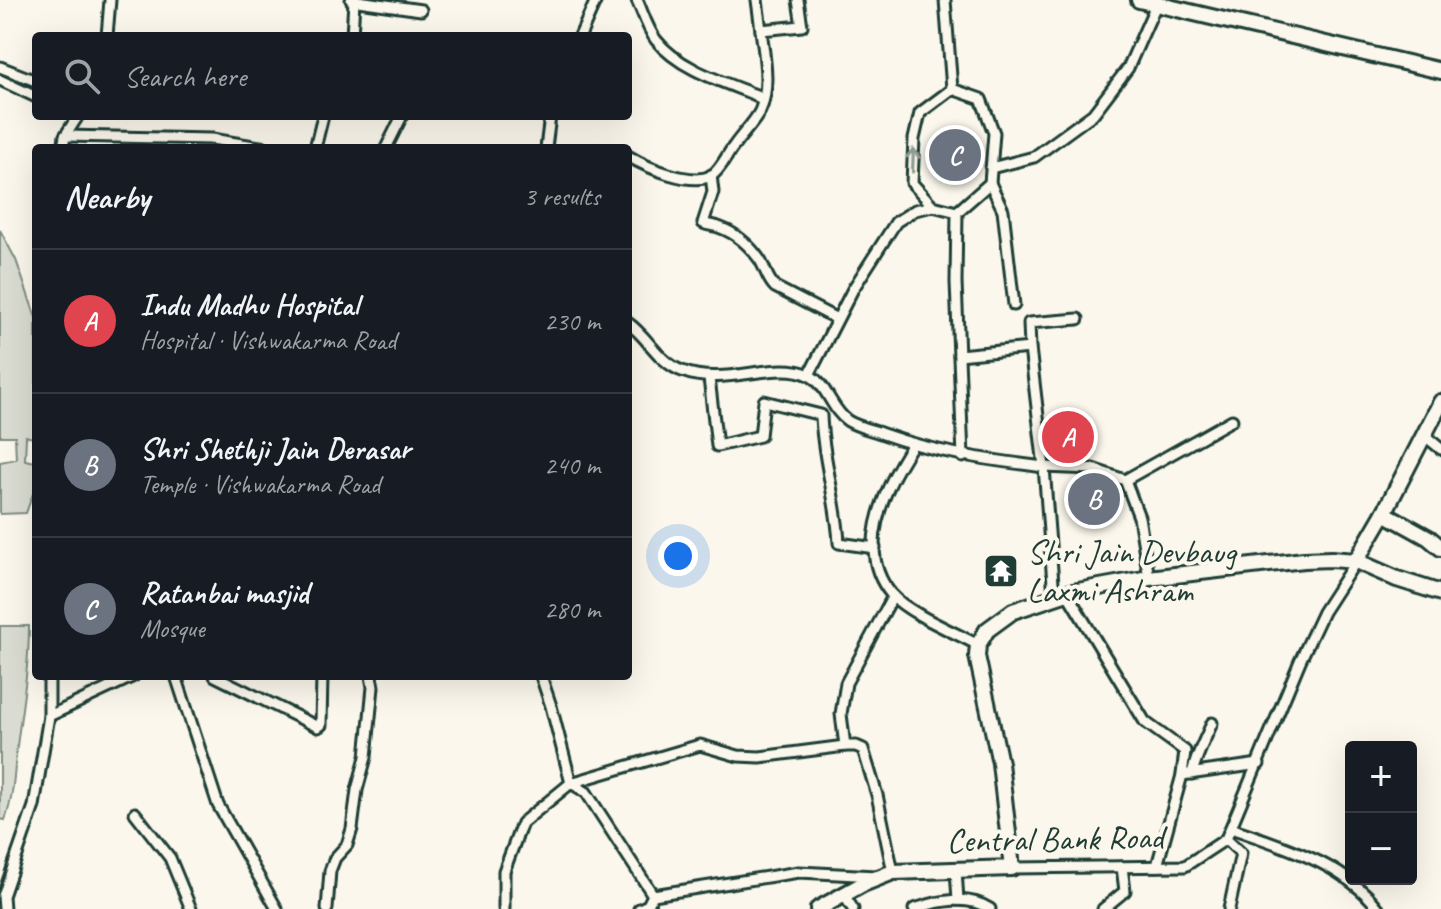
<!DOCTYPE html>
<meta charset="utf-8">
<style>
body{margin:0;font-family:Caveat,sans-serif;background:#242831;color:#f1f3f6}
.controls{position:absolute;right:24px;bottom:24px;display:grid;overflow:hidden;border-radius:8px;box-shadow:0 8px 32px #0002}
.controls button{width:72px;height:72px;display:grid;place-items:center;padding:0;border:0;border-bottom:2px solid #363941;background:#171b24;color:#f1f3f6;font:40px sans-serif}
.you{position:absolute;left:678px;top:556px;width:28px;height:28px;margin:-20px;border:6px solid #fff;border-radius:50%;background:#1a73e8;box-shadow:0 0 0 12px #1a73e833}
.badge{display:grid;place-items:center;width:52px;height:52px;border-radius:50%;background:#db2777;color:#fff;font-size:26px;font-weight:700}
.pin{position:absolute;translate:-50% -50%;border:4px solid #fff;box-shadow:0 2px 8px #0006}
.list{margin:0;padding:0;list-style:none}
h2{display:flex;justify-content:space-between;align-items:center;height:104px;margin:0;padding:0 32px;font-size:34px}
h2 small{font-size:26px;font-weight:400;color:#9ea1a6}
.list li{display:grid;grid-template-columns:52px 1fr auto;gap:24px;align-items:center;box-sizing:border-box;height:144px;padding:0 32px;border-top:2px solid #363941}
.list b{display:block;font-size:30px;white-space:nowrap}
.list p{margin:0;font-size:26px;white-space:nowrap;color:#9ea1a6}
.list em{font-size:26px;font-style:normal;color:#9ea1a6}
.icon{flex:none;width:44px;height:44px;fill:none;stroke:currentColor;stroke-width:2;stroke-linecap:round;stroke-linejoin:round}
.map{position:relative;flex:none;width:1441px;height:909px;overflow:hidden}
.search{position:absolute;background:#171b24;box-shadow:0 8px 32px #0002;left:32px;top:32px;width:600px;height:88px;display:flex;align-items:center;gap:20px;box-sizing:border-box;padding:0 28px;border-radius:8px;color:#9ea1a6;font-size:30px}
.panel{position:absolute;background:#171b24;box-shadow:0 8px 32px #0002;left:32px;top:144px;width:600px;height:536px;border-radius:8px}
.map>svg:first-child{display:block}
</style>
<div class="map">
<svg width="1441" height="909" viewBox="0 0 1441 909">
<rect width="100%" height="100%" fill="#fbf7ec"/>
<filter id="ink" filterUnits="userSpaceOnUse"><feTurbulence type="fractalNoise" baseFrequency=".0125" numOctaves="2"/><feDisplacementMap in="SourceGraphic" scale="16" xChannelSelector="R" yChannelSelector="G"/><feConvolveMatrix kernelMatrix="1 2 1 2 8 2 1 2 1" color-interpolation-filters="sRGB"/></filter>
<g filter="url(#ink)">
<!-- green -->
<g fill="#dbdcd1" stroke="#7d8c82" stroke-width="2">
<polygon points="0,230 16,260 36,318 36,439 26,436 25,460 36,462 36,485 26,513 0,514 0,462 16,459 15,436 0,436"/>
<path d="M0 626H29C29 667 22 706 17 746 14 771 14 796 5 820L0 819Z"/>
</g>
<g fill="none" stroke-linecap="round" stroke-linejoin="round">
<!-- minor casing -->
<g stroke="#1f3d34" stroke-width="15">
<g id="minor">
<polyline points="351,0 421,10"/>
<path d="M637 0C643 13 647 28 656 40 679 69 723 82 756 95L762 101"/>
<polyline points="757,0 761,30 802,26 798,0"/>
<polyline points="945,0 952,89"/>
<polyline points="107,36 110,0"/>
<polyline points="352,36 354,0"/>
<polyline points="580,36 596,0"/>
<polyline points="0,67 36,81"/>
<polyline points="0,80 36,97"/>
<polyline points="952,89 981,99 994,133 990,183 957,212 956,282 963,457"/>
<polyline points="952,89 920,113 914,139 912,183 933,206 957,212"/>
<polyline points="65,136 212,139 266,148"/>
<polyline points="63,148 65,136 78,116"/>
<polyline points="315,148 323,116"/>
<polyline points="386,148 402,116"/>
<polyline points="546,148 550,116"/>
<path d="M628 156C646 167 690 186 711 176 721 170 727 154 734 146 742 134 754 123 760 111 771 87 764 55 761 30"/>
<polyline points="991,168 1034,157 1093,114 1128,68 1156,5"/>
<path d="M711 175 713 192 703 223C709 226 715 225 721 228 737 234 750 246 760 260 766 270 767 279 775 287L837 319"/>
<polyline points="990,183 1003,210 1014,305"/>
<path d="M628 323C648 337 658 362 682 371 725 388 776 359 809 375 827 384 831 410 848 421 858 427 872 430 883 434 936 453 989 460 1044 467L1054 596"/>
<polyline points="1030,348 1044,467 1093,469 1125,480 1139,517 1149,578"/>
<polyline points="959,355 1030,348 1029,323 1078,319"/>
<polyline points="809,375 853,289 896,222 915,210 933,206"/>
<path d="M709 378 717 446 760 436 764 401 821 415C822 458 837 500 839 543L875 548"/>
<polyline points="1424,435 1441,449"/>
<path d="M913 444C886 485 853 550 892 595 908 613 956 633 978 645"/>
<polyline points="1125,480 1232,420"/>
<polyline points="1067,593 1145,722 1185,751 1182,775 1157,866"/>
<polyline points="176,676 218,805 277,909"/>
<polyline points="215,676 318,727 321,725 322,676"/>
<polyline points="541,676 551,706 571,783 586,792 653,895 799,872 876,876"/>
<polyline points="49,716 134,676"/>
<polyline points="845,746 841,714 846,683 893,596"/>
<path d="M1192 774C1196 755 1205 740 1212 723"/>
<polyline points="1182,775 1259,764"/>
<polyline points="135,813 170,858 191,909"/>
<path d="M1231 828C1285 847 1343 863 1379 909"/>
<polyline points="1226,839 1241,853 1229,909"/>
<polyline points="1012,868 1185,866 1226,839 1300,661 1323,612 1356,561"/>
<polyline points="956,870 958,900"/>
<polyline points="844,895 853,909"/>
<polyline points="4,909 3,896 34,806 49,716 49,676"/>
<polyline points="327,909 330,871 335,858 347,845 352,829 357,790 366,757 373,687 371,676"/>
<polyline points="504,909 504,871 522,823 571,783 700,745 738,756 760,757 845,746 856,746 863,749 877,795 893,872"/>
<polyline points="639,909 648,905 653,895"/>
<path d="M914 909C938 901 968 894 990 909"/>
<polyline points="1103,909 1125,891 1122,867"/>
</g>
</g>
<!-- primary casing -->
<g stroke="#1f3d34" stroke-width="20">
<g id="primary">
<polyline points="1139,0 1441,71"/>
<polyline points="1384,513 1429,538 1441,548"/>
<polyline points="1356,561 1384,513 1441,402"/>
<polyline points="818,909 863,884 893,872 1012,868 1000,763 977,656 978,645 987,630 1013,611 1067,593 1149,578 1304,560 1331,559 1356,561 1397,579 1441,593"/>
</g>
</g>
<!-- minor -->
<use href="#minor" stroke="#fbf7ec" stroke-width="9"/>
<!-- primary -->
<use href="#primary" stroke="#fbf7ec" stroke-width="14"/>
</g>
<!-- one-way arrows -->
<defs><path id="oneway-shaft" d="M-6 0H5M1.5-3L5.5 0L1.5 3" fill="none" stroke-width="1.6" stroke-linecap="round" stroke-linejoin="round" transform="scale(2)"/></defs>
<use stroke="#8d9a90" href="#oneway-shaft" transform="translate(913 160) rotate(-88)"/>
</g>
<!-- icons -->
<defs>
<g id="temple-square" transform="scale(1.8)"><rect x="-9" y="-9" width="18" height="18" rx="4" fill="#1f3d34" stroke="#fbf7ec"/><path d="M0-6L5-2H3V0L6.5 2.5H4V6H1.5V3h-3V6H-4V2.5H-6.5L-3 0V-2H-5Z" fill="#fff"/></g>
</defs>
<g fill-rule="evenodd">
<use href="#temple-square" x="1001" y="571"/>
</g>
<g text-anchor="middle" stroke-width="8" stroke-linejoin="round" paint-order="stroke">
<!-- poi labels -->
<g font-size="34" fill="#1f3d34" stroke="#fbf7ec" text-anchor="start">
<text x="1027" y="563">Shri Jain Devbaug<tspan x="1027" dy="39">Laxmi Ashram</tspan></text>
</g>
<!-- street labels -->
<g font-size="34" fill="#1f3d34" stroke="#fbf7ec">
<text transform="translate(1055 838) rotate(-1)" y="12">Central Bank Road</text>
</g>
</g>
</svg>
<div class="controls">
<button>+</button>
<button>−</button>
</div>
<div class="you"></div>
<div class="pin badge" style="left:1068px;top:437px;background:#e0444e">A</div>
<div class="pin badge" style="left:1094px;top:499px;background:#6b7280">B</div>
<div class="pin badge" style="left:955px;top:155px;background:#6b7280">C</div>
<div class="search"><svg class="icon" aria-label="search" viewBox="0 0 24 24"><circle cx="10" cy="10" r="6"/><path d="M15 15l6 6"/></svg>Search here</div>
<section class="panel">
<h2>Nearby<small>3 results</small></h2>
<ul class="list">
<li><span class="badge" style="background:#e0444e">A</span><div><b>Indu Madhu Hospital</b><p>Hospital · Vishwakarma Road</p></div><em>230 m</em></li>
<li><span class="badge" style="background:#6b7280">B</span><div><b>Shri Shethji Jain Derasar</b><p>Temple · Vishwakarma Road</p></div><em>240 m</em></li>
<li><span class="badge" style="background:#6b7280">C</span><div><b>Ratanbai masjid</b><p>Mosque</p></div><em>280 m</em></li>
</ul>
</section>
</div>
